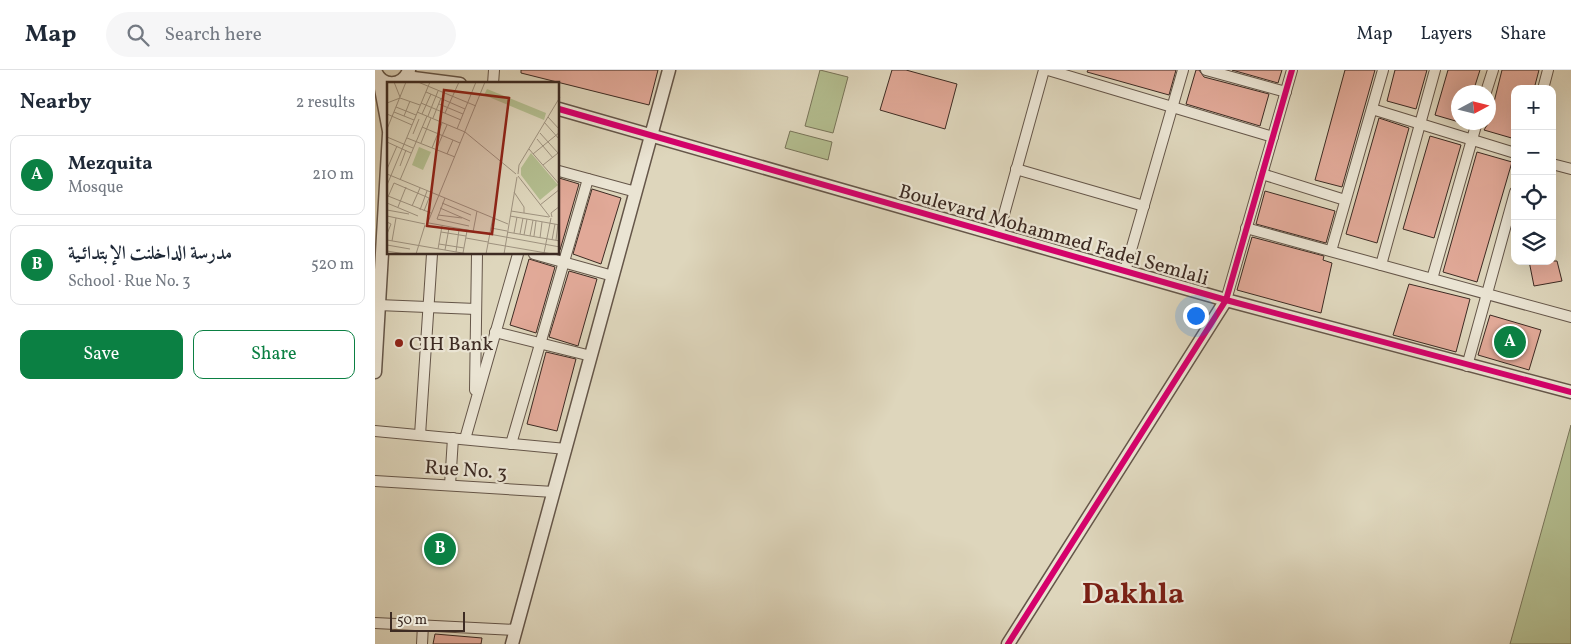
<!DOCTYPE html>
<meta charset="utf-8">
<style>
body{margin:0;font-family:Vollkorn,Amiri,serif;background:#f6f6f7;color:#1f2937}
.controls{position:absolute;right:15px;top:15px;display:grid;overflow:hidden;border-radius:10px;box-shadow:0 5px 20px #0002}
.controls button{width:45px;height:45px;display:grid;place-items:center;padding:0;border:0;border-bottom:1px solid #e0e1e3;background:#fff;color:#1f2937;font:25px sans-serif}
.compass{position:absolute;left:1076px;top:15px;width:45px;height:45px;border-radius:50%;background:#fff;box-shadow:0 5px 20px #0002;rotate:83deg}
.scale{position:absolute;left:15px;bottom:12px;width:75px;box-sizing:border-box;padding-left:5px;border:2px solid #3d2b23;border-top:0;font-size:14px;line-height:18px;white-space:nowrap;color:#3d2b23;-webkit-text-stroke:4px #eae4d3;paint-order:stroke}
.you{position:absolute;left:820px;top:245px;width:18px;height:18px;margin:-12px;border:4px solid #fff;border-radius:50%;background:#1a73e8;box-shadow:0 0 0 8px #1a73e833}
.badge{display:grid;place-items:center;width:32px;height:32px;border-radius:50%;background:#0b8043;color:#fff;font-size:16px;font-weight:700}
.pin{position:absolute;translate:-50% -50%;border:2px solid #fff;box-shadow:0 1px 5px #0006}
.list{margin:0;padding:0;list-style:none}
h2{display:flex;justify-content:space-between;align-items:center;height:65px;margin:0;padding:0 20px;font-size:21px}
h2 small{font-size:16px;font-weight:400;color:#747a83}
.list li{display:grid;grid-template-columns:32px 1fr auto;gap:15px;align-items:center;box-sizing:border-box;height:80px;margin:0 10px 10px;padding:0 10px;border:1px solid #e0e1e3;border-radius:10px}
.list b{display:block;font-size:19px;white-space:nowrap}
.list p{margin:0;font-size:16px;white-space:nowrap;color:#747a83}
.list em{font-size:16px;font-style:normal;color:#747a83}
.actions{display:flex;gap:10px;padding:15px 20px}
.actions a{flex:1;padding:11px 0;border:1px solid #0b8043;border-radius:10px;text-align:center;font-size:18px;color:#0b8043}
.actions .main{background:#0b8043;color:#fff}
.icon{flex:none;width:28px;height:28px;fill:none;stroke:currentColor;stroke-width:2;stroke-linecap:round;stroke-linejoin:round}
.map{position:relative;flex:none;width:1196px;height:574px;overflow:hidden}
header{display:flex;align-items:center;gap:30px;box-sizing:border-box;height:70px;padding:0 25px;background:#fff;border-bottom:1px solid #e0e1e3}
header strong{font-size:24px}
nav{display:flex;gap:28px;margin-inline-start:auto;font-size:18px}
.search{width:350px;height:45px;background:#f6f6f7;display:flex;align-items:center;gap:12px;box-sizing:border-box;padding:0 18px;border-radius:28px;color:#747a83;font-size:19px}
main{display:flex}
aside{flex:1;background:#fff}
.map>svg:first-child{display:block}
</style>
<header>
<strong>Map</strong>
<div class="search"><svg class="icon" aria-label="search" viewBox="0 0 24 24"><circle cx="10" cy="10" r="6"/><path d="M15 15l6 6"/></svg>Search here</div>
<nav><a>Map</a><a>Layers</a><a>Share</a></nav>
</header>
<main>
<aside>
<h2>Nearby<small>2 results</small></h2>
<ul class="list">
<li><span class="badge">A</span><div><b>Mezquita</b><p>Mosque</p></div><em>210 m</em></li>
<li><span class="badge">B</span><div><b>مدرسة الداخلنت الإبتدائـية</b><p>School · Rue No. 3</p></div><em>520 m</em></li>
</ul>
<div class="actions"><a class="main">Save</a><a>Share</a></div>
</aside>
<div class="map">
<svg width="1196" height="574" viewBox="0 0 1196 574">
<rect width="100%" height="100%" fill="#ded6bc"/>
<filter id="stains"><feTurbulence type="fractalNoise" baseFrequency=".004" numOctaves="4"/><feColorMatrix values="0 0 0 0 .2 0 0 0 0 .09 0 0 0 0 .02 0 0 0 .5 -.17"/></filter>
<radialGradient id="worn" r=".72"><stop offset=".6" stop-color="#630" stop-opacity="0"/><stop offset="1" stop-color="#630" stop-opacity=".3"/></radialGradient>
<!-- garden -->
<g fill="#b3bd8f" stroke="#787459">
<polygon points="445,0 473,7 458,63 430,56"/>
<polygon points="415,61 457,72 453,90 410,78"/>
<polygon points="1196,355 1196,574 1135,574"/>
</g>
<!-- building -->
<g fill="#e1a998" stroke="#3d2b23">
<polygon points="146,0 283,0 274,35 146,3"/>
<polygon points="517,0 531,0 582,14 570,59 505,40"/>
<polygon points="713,0 801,0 794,25 712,2"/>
<polygon points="821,0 824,0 829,7 894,24 885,56 811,34"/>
<polygon points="857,0 907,0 903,13"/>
<polygon points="970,0 1000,0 967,117 940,110"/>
<polygon points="1020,0 1052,0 1041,39 1012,31"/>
<polygon points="1073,0 1105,0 1098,22 1084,22 1084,52 1060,45"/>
<polygon points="1127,0 1164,0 1159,19 1140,19 1140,69 1109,60 1114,52"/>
<polygon points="1004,48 1034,58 1002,173 971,164"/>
<polygon points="1055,66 1086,75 1059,168 1028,159"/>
<polygon points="1102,82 1137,92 1102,212 1068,202"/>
<polygon points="184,108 204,114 185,180 184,180"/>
<polygon points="217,119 246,128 226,194 198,184"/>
<polygon points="890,121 960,141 951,173 881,154"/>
<polygon points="877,167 949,186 948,190 957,193 946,243 862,220"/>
<polygon points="154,189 180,197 161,263 135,255"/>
<polygon points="1154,191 1182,191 1187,211 1159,216"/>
<polygon points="194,201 222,209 203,276 174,267"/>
<polygon points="1034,214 1095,229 1081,282 1018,265"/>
<polygon points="1115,245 1166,260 1154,300 1103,285"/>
<polygon points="171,282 201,289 182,361 152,354"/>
<polygon points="60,564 107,568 106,574 58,574"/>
</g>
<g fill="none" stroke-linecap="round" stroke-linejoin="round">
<!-- minor casing -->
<g stroke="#655649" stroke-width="12">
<g id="minor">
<polyline points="673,0 898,67"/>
<polyline points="831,0 911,22"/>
<polyline points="118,14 119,0"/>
<polyline points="1168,19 1173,0"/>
<polyline points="1111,22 1118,0"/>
<polyline points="997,39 1140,83"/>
<polyline points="1177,94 1196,99"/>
<polyline points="641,99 769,136"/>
<polyline points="184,101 261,122"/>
<polyline points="887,104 970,130"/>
<polyline points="871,158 1196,247"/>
<polyline points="623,166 669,0"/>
<polyline points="956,181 1008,0"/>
<polyline points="159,184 238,206"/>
<polyline points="1006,195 1060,0"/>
<polyline points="750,201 808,0"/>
<polyline points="1057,209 1102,52"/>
<polyline points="851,230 917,0"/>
<polyline points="3,235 101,239"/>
<polyline points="120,262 216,286"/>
<polyline points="1092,296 1140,122"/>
<polyline points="100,320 102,184"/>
<polyline points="0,361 191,379"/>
<polyline points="45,365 57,184"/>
<polyline points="90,369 143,184"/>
<polyline points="136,374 213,109"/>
<polyline points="0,411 179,422"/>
<polyline points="75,415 78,368"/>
<polyline points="0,553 141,560"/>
<polyline points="47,574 48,555"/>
</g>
</g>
<!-- tertiary casing -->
<g stroke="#655649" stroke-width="15">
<g id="tertiary">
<path d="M0 0C6 18 28 17 34 0"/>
<polyline points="31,7 85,14"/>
<polyline points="4,8 14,61"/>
<polyline points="184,39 851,230 1196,322"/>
<polyline points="0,302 14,64"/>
<polyline points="137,574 294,0"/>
<polyline points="633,574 851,230"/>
</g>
</g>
<!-- minor -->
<use href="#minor" stroke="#eae4d3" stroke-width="10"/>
<!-- tertiary -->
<use href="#tertiary" stroke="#eae4d3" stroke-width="12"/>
<!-- cycleway casing -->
<g stroke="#eae4d3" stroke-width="9">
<g id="cycleway">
<polyline points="184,39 851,230 1196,322"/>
<polyline points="633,574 851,230 917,0"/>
</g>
</g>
<!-- cycleway -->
<use href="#cycleway" stroke="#d6006c" stroke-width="6"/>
</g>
<!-- markers -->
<circle fill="#8f2418" stroke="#eae4d3" stroke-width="2" cx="24" cy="273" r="5"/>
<g text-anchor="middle" stroke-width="4.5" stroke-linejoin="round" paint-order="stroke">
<!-- street labels -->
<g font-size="20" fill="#3d2b23" stroke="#eae4d3">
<text transform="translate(679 164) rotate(16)" y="7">Boulevard Mohammed Fadel Semlali</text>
<text transform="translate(91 399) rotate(4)" y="7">Rue No. 3</text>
</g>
<!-- poi labels -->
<g font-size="20" fill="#3d2b23" stroke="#eae4d3" text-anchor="start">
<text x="34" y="280">CIH Bank</text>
</g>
<!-- town labels -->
<g font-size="30" font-weight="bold" fill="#7a1f14" stroke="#eae4d3">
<text x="758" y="533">Dakhla</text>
</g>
</g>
<!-- overview -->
<g transform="translate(12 12)">
<rect width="172" height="172" fill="#ded6bc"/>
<path d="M100 7 159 31 157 38 97 13ZM32 65 44 70 36 88 25 83ZM144 71 171 103 153 118 134 93V86Z" fill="#b3bd8f"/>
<path fill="none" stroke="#9e927f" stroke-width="1" d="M7 0 13 15M31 0 89 24M39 10 78 27M0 21 13 16 33 23M34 21 74 38M52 22 76 32M9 25 29 33M7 30 27 38M30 30 78 50 129 92M58 31 72 0M0 32 25 43M35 32 44 12M17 34 23 19M41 34 51 9M161 35 173 48M46 36 54 16M157 40 173 58M35 45 73 61M0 47 19 0M70 47 89 0M153 51 171 71M26 52 32 37M0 55 26 66M20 56 68 75M150 57 166 76M0 60 24 71M34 61 44 36M45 66 55 41M142 67 173 103M49 68 60 43M60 72 66 58M146 72 173 50M156 83 171 71M13 84 19 68M0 87 10 64M0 92 121 142M131 92 132 83 173 15M131 94 163 135M13 98 40 34M0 103 43 0M127 110 137 125V131M1 114 44 131M1 115 7 101 42 116 37 129M58 116 50 137 82 144M0 121 31 134M55 121 84 133M153 123 173 107M25 124 33 106M11 125 19 105M53 126 83 139M0 128 22 132M33 128 40 109M124 129 162 135M51 133 75 136M0 134 38 142M123 134 173 143M165 135 164 131 173 124M0 140 4 142 0 152M41 140 98 0M42 141 173 165M104 146 120 149M54 150 79 154M86 150 90 129M120 150 173 159M127 151 130 135M133 152 136 136M137 153 140 137M143 154 146 138M147 154 149 139M79 156 101 160M153 156 155 140M0 158 81 172M165 158 168 142M169 158 171 142M5 159 9 136M101 161 165 172M52 162 77 166M0 163 23 167M51 167 55 144M58 168 62 146M0 169 18 172M69 170 72 148M76 171 80 149M157 171 164 136M29 172 38 143M99 172 106 135M117 172 130 95"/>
<path fill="#8f2418" fill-opacity="0.15" stroke="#8f2418" stroke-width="2.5" d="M57 8 122 16 105 152 40 144Z"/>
<rect width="172" height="172" fill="none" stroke="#3d2b23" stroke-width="2.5"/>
</g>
<rect width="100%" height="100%" filter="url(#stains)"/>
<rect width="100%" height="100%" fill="url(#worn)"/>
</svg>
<div class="controls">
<button>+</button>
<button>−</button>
<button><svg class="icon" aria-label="locate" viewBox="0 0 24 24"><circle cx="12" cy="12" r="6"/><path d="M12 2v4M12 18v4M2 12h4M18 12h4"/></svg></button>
<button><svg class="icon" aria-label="layers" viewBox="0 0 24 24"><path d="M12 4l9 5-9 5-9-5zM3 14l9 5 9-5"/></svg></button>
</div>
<svg class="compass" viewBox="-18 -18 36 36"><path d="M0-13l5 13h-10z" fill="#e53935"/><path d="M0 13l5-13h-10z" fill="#747a83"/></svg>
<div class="scale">50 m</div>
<div class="you"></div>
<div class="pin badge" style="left:1135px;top:272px">A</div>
<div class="pin badge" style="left:65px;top:479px">B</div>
</div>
</main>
